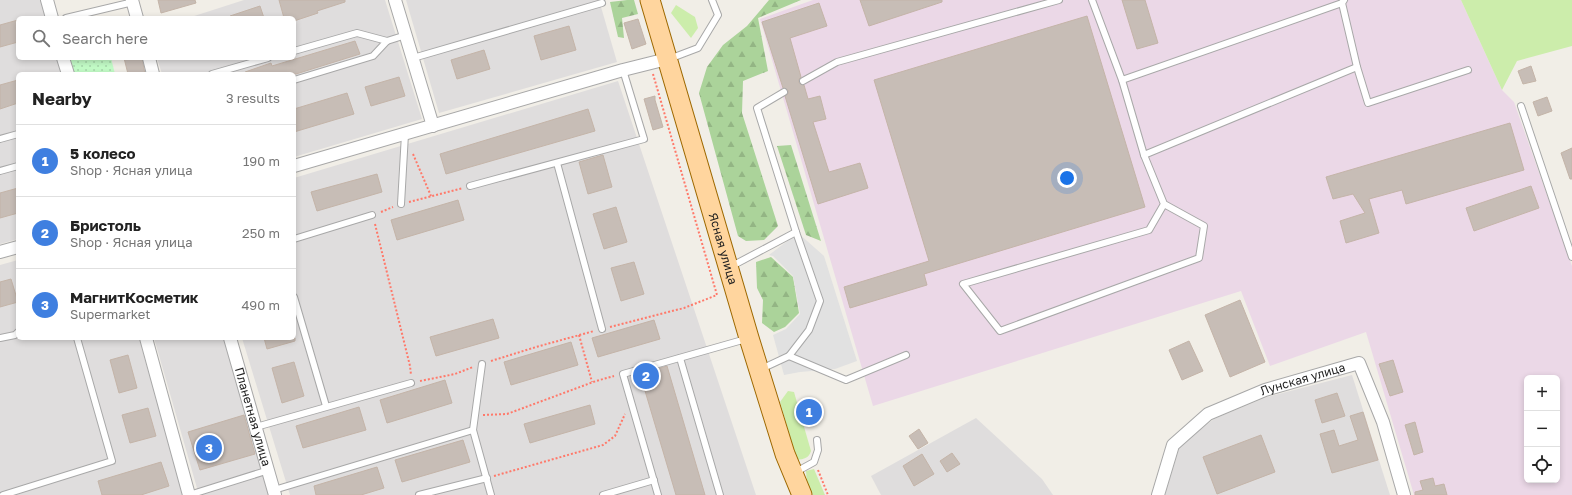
<!DOCTYPE html>
<meta charset="utf-8">
<style>
body{margin:0;font-family:"Golos Text",sans-serif;background:#f2f2f2;color:#222}
.controls{position:absolute;right:12px;bottom:12px;display:grid;overflow:hidden;border-radius:6px;box-shadow:0 2px 6px #0003}
.controls button{width:36px;height:36px;display:grid;place-items:center;padding:0;border:0;border-bottom:1px solid #e0e0e0;background:#fff;color:#222;font:20px sans-serif}
.you{position:absolute;left:1067px;top:178px;width:14px;height:14px;margin:-10px;border:3px solid #fff;border-radius:50%;background:#1a73e8;box-shadow:0 0 0 6px #1a73e833}
.badge{display:grid;place-items:center;width:26px;height:26px;border-radius:50%;background:#d10001;color:#fff;font-size:13px;font-weight:700}
.pin{position:absolute;translate:-50% -50%;border:2px solid #fff;box-shadow:0 1px 4px #0006}
.list{margin:0;padding:0;list-style:none}
h2{display:flex;justify-content:space-between;align-items:center;height:52px;margin:0;padding:0 16px;font-size:17px}
h2 small{font-size:13px;font-weight:400;color:#767676}
.list li{display:grid;grid-template-columns:26px 1fr auto;gap:12px;align-items:center;box-sizing:border-box;height:72px;padding:0 16px;border-top:1px solid #e0e0e0}
.list b{display:block;font-size:15px;white-space:nowrap}
.list p{margin:0;font-size:13px;white-space:nowrap;color:#767676}
.list em{font-size:13px;font-style:normal;color:#767676}
.icon{flex:none;width:22px;height:22px;fill:none;stroke:currentColor;stroke-width:2;stroke-linecap:round;stroke-linejoin:round}
.map{position:relative;flex:none;width:1572px;height:495px;overflow:hidden}
.search{position:absolute;background:#fff;box-shadow:0 2px 6px #0003;left:16px;top:16px;width:280px;height:44px;display:flex;align-items:center;gap:10px;box-sizing:border-box;padding:0 14px;border-radius:6px;color:#767676;font-size:15px}
.panel{position:absolute;background:#fff;box-shadow:0 2px 6px #0003;left:16px;top:72px;width:280px;height:268px;border-radius:6px}
.map>svg:first-child{display:block}
</style>
<div class="map">
<svg width="1572" height="495" viewBox="0 0 1572 495">
<defs>
<pattern id="forest-firs" width="22" height="20" patternUnits="userSpaceOnUse"><rect width="22" height="20" fill="#abd39a"/><path d="M5 1l3.5 6h-7zM16 11l3.5 6h-7z" fill="#93b584"/></pattern>
<pattern id="park-dots" width="8" height="8" patternUnits="userSpaceOnUse"><rect width="8" height="8" fill="#c3fcc7"/><path d="M2 2h.1M6 6h.1" fill="none" stroke="#a7d8ab" stroke-width="1.8" stroke-linecap="round"/></pattern>
</defs>
<rect width="100%" height="100%" fill="#f1eee7"/>
<!-- residential -->
<g fill="#dfdddd">
<polygon points="0,0 42,0 48,18 18,18 18,58 59,58 64,74 18,74 18,239 0,244"/>
<polygon points="244,0 385,0 422,119 294,157 294,74 162,74 157,58 294,58 294,18 188,18"/>
<polygon points="406,0 599,0 617,62 439,113"/>
<polygon points="618,81 756,495 290,495 242,338 294,338 294,178"/>
<polygon points="18,260 18,338 139,338 183,495 0,495 0,265"/>
<polygon points="154,338 225,338 272,495 199,495"/>
<polygon points="1352,375 1390,495 1165,495 1180,445 1214,419 1267,397"/>
<polygon points="976,418 1042,479 1053,495 881,495 871,476"/>
</g>
<!-- industrial -->
<path fill="#ebd8e7" fill-rule="evenodd" d="M813 0H1461L1502 90 1514 102 1572 266V495H1414L1366 332 1270 366 1241 291 873 406 760 19ZM1527 378H1557V480H1527Z"/>
<!-- grass -->
<g fill="#ccedab">
<polygon points="1461,0 1572,0 1572,46 1517,61 1502,90"/>
<polygon points="676,5 695,17 698,28 691,38 671,13"/>
<path d="M788 391 794 392 811 451C809 458 804 459 797 460L780 402Z"/>
<polygon points="814,469 825,495 813,495 807,484 806,471"/>
</g>
<!-- forest -->
<g fill="url(#forest-firs)">
<polygon points="627,0 634,0 638,14 622,18 624,38 618,37 610,2"/>
<polygon points="769,0 801,0 758,18 768,71 743,81 742,113 778,226 764,240 746,241 738,236 699,93 707,67 723,45 747,26"/>
<polygon points="791,145 821,241 806,235 777,146"/>
<polygon points="771,257 793,277 799,313 785,327 774,332 762,323 763,300 757,288 756,262"/>
</g>
<!-- park -->
<polygon fill="url(#park-dots)" points="68,58 111,58 115,74 73,74"/>
<!-- parking -->
<polygon fill="#e1e1e1" points="798,233 824,256 857,361 835,369 800,372 784,375 773,335 786,329 800,314 793,276 773,256 769,255"/>
<!-- building -->
<g fill="#c7bdb6" stroke="#c4b4a8">
<polygon points="158,0 195,0 196,3 161,13"/>
<polygon points="279,0 345,0 345,2 317,11 318,13 294,21 294,18 284,18"/>
<polygon points="860,0 942,0 942,2 869,26"/>
<polygon points="1122,0 1145,0 1158,43 1137,49"/>
<polygon points="819,3 827,26 790,38 801,77 799,79 799,83 804,85 808,99 820,96 826,119 813,122 829,172 860,163 868,188 818,204 785,96 788,94 788,90 783,88 762,22"/>
<polygon points="260,6 264,18 230,18 230,16"/>
<polygon points="1087,16 1145,207 924,274 927,285 850,308 844,287 929,261 874,80"/>
<polygon points="638,19 646,44 632,49 624,23"/>
<polygon points="18,20 18,42 0,47 0,25"/>
<polygon points="569,26 576,50 541,60 534,36"/>
<polygon points="355,41 360,54 296,74 245,74 245,72 271,63 272,66"/>
<polygon points="484,50 490,69 457,79 451,60"/>
<polygon points="124,58 142,58 145,74 128,74"/>
<polygon points="1531,66 1536,81 1523,84 1518,71"/>
<polygon points="399,77 405,96 371,106 365,87"/>
<polygon points="18,80 18,103 0,109 0,85"/>
<polygon points="347,93 354,114 294,132 294,109"/>
<polygon points="655,96 655,100 663,127 653,130 644,99"/>
<polygon points="1547,97 1552,111 1538,116 1533,102"/>
<polygon points="588,109 595,131 446,174 440,154"/>
<polygon points="1510,123 1524,170 1406,204 1402,190 1369,199 1379,233 1346,243 1340,221 1365,213 1353,194 1333,199 1326,177"/>
<polygon points="1572,148 1572,179 1570,179 1561,153"/>
<polygon points="603,155 612,187 588,194 579,162"/>
<polygon points="377,174 382,192 317,211 311,192"/>
<polygon points="1531,186 1539,208 1474,231 1466,208"/>
<polygon points="18,188 18,213 0,218 0,193"/>
<polygon points="458,200 464,220 397,240 391,220"/>
<polygon points="616,207 627,242 604,249 593,214"/>
<polygon points="634,262 644,294 621,301 611,268"/>
<polygon points="11,279 18,302 0,307 0,282"/>
<polygon points="1240,300 1265,362 1230,377 1205,315"/>
<polygon points="493,319 499,338 436,356 430,337"/>
<polygon points="654,320 660,339 598,357 592,338"/>
<polygon points="264,338 295,338 295,341 267,349"/>
<polygon points="1189,341 1203,371 1182,380 1169,350"/>
<polygon points="571,342 578,365 511,385 504,362"/>
<polygon points="128,355 137,388 119,393 110,360"/>
<polygon points="1393,360 1403,392 1390,396 1379,364"/>
<polygon points="294,362 304,396 282,403 272,368"/>
<polygon points="667,366 705,495 676,495 640,374"/>
<polygon points="445,380 452,403 387,423 380,400"/>
<polygon points="1337,393 1345,416 1322,423 1315,400"/>
<polygon points="590,405 595,424 530,443 524,424"/>
<polygon points="359,407 366,430 303,448 296,426"/>
<polygon points="148,408 156,436 130,443 122,415"/>
<polygon points="1363,412 1378,460 1332,473 1320,434 1334,430 1339,446 1358,440 1350,416"/>
<polygon points="244,415 255,454 200,470 188,432"/>
<polygon points="1415,422 1423,452 1414,455 1405,425"/>
<polygon points="919,429 928,443 918,449 909,436"/>
<polygon points="1261,435 1275,472 1217,494 1203,457"/>
<polygon points="463,440 470,462 402,482 395,460"/>
<polygon points="952,453 960,464 947,472 940,461"/>
<polygon points="922,454 934,474 914,486 903,466"/>
<polygon points="161,462 169,486 141,495 102,495 98,481"/>
<polygon points="377,467 384,488 361,495 316,495 314,486"/>
<polygon points="1433,478 1435,486 1444,484 1447,495 1415,495 1415,492 1423,490 1420,481"/>
</g>
<g fill="none" stroke-linecap="round" stroke-linejoin="round">
<!-- service casing -->
<g stroke="#a8a8a8" stroke-width="8">
<g id="service">
<polyline points="1092,0 1122,80 1342,3"/>
<polyline points="1344,0 1342,3 1357,67 1368,103 1468,70"/>
<polyline points="66,18 133,2"/>
<polyline points="294,51 357,33 387,41"/>
<polyline points="413,58 602,3"/>
<polyline points="669,59 698,48 718,15 712,0"/>
<polyline points="212,74 268,58"/>
<polyline points="294,80 373,56 387,41 406,35"/>
<polyline points="1122,80 1144,155 1357,67"/>
<polyline points="803,81 837,62 1059,0"/>
<polyline points="1521,106 1572,257"/>
<polyline points="0,139 18,134"/>
<polyline points="1144,155 1164,204 1204,226 1199,258 1000,331 963,284 1149,230 1164,204"/>
<polyline points="557,163 602,329"/>
<polyline points="0,171 18,166"/>
<polyline points="470,186 644,139 623,70"/>
<polyline points="401,204 405,134"/>
<polyline points="294,239 372,215"/>
<polyline points="730,267 796,232"/>
<polyline points="294,297 326,406"/>
<polyline points="0,338 15,335 18,332"/>
<polyline points="789,356 846,380 906,355"/>
<polyline points="680,358 720,495"/>
<polyline points="482,364 473,430 491,495"/>
<polyline points="761,369 789,356 809,330 820,301 796,232 757,108 784,92"/>
<polyline points="256,427 411,383"/>
<polyline points="794,473 814,462 818,450 817,440"/>
<polyline points="274,490 473,430"/>
<polyline points="3,495 112,461 77,338"/>
<polyline points="189,495 269,470"/>
<polyline points="419,495 487,478"/>
<polyline points="603,495 654,480"/>
<polyline points="658,495 623,374 746,339"/>
</g>
</g>
<!-- minor casing -->
<g stroke="#a8a8a8" stroke-width="14">
<g id="minor">
<polyline points="47,0 52,18"/>
<polyline points="132,0 137,18"/>
<polyline points="395,0 433,126"/>
<polyline points="63,58 68,74"/>
<polyline points="149,58 153,74"/>
<polyline points="294,166 623,70 667,59"/>
<polyline points="0,252 18,247"/>
<polyline points="146,338 189,495"/>
<path id="s1" d="M230 338 275 495"/>
<path id="s2" d="M1158 495 1173 445 1208 414 1265 390 1359 363 1383 422 1404 495"/>
</g>
</g>
<!-- primary casing -->
<g stroke="#9d6800" stroke-width="21">
<g id="primary">
<path id="s3" d="M650 0 749 338 785 454 802 495"/>
</g>
</g>
<!-- path -->
<g stroke="#ff796a" stroke-width="2" stroke-dasharray="2 2" stroke-linecap="butt">
<polyline points="413,154 431,196"/>
<polyline points="409,202 463,188"/>
<polyline points="381,212 393,207"/>
<polyline points="375,224 410,366 411,375"/>
<polyline points="610,327 684,308 717,295 653,74"/>
<polyline points="579,335 592,382"/>
<polyline points="491,361 536,347 594,331"/>
<polyline points="420,381 455,374 473,367"/>
<polyline points="483,415 507,414 596,381 614,376"/>
<polyline points="818,470 828,495"/>
<polyline points="494,476 603,445 615,436 625,414"/>
</g>
<!-- service -->
<use href="#service" stroke="#fff" stroke-width="6"/>
<!-- minor -->
<use href="#minor" stroke="#fff" stroke-width="12"/>
<!-- primary -->
<use href="#primary" stroke="#ffd59e" stroke-width="19"/>
</g>
<g text-anchor="middle" stroke-width="3.5" stroke-linejoin="round" paint-order="stroke">
<!-- street labels -->
<g font-size="12" fill="#212121" stroke="#fff">
<text dy="4" stroke="none"><textPath href="#s3" startOffset="259">Ясная улица</textPath></text>
<text dy="4" stroke="none"><textPath href="#s2" startOffset="200">Лунская улица</textPath></text>
<text dy="4" stroke="none"><textPath href="#s1" startOffset="82">Планетная улица</textPath></text>
</g>
</g>
</svg>
<div class="controls">
<button>+</button>
<button>−</button>
<button><svg class="icon" aria-label="locate" viewBox="0 0 24 24"><circle cx="12" cy="12" r="6"/><path d="M12 2v4M12 18v4M2 12h4M18 12h4"/></svg></button>
</div>
<div class="you"></div>
<div class="pin badge" style="left:809px;top:412px;background:#3f7fe0">1</div>
<div class="pin badge" style="left:646px;top:376px;background:#3f7fe0">2</div>
<div class="pin badge" style="left:209px;top:448px;background:#3f7fe0">3</div>
<div class="search"><svg class="icon" aria-label="search" viewBox="0 0 24 24"><circle cx="10" cy="10" r="6"/><path d="M15 15l6 6"/></svg>Search here</div>
<section class="panel">
<h2>Nearby<small>3 results</small></h2>
<ul class="list">
<li><span class="badge" style="background:#3f7fe0">1</span><div><b>5 колесо</b><p>Shop · Ясная улица</p></div><em>190 m</em></li>
<li><span class="badge" style="background:#3f7fe0">2</span><div><b>Бристоль</b><p>Shop · Ясная улица</p></div><em>250 m</em></li>
<li><span class="badge" style="background:#3f7fe0">3</span><div><b>МагнитКосметик</b><p>Supermarket</p></div><em>490 m</em></li>
</ul>
</section>
</div>
